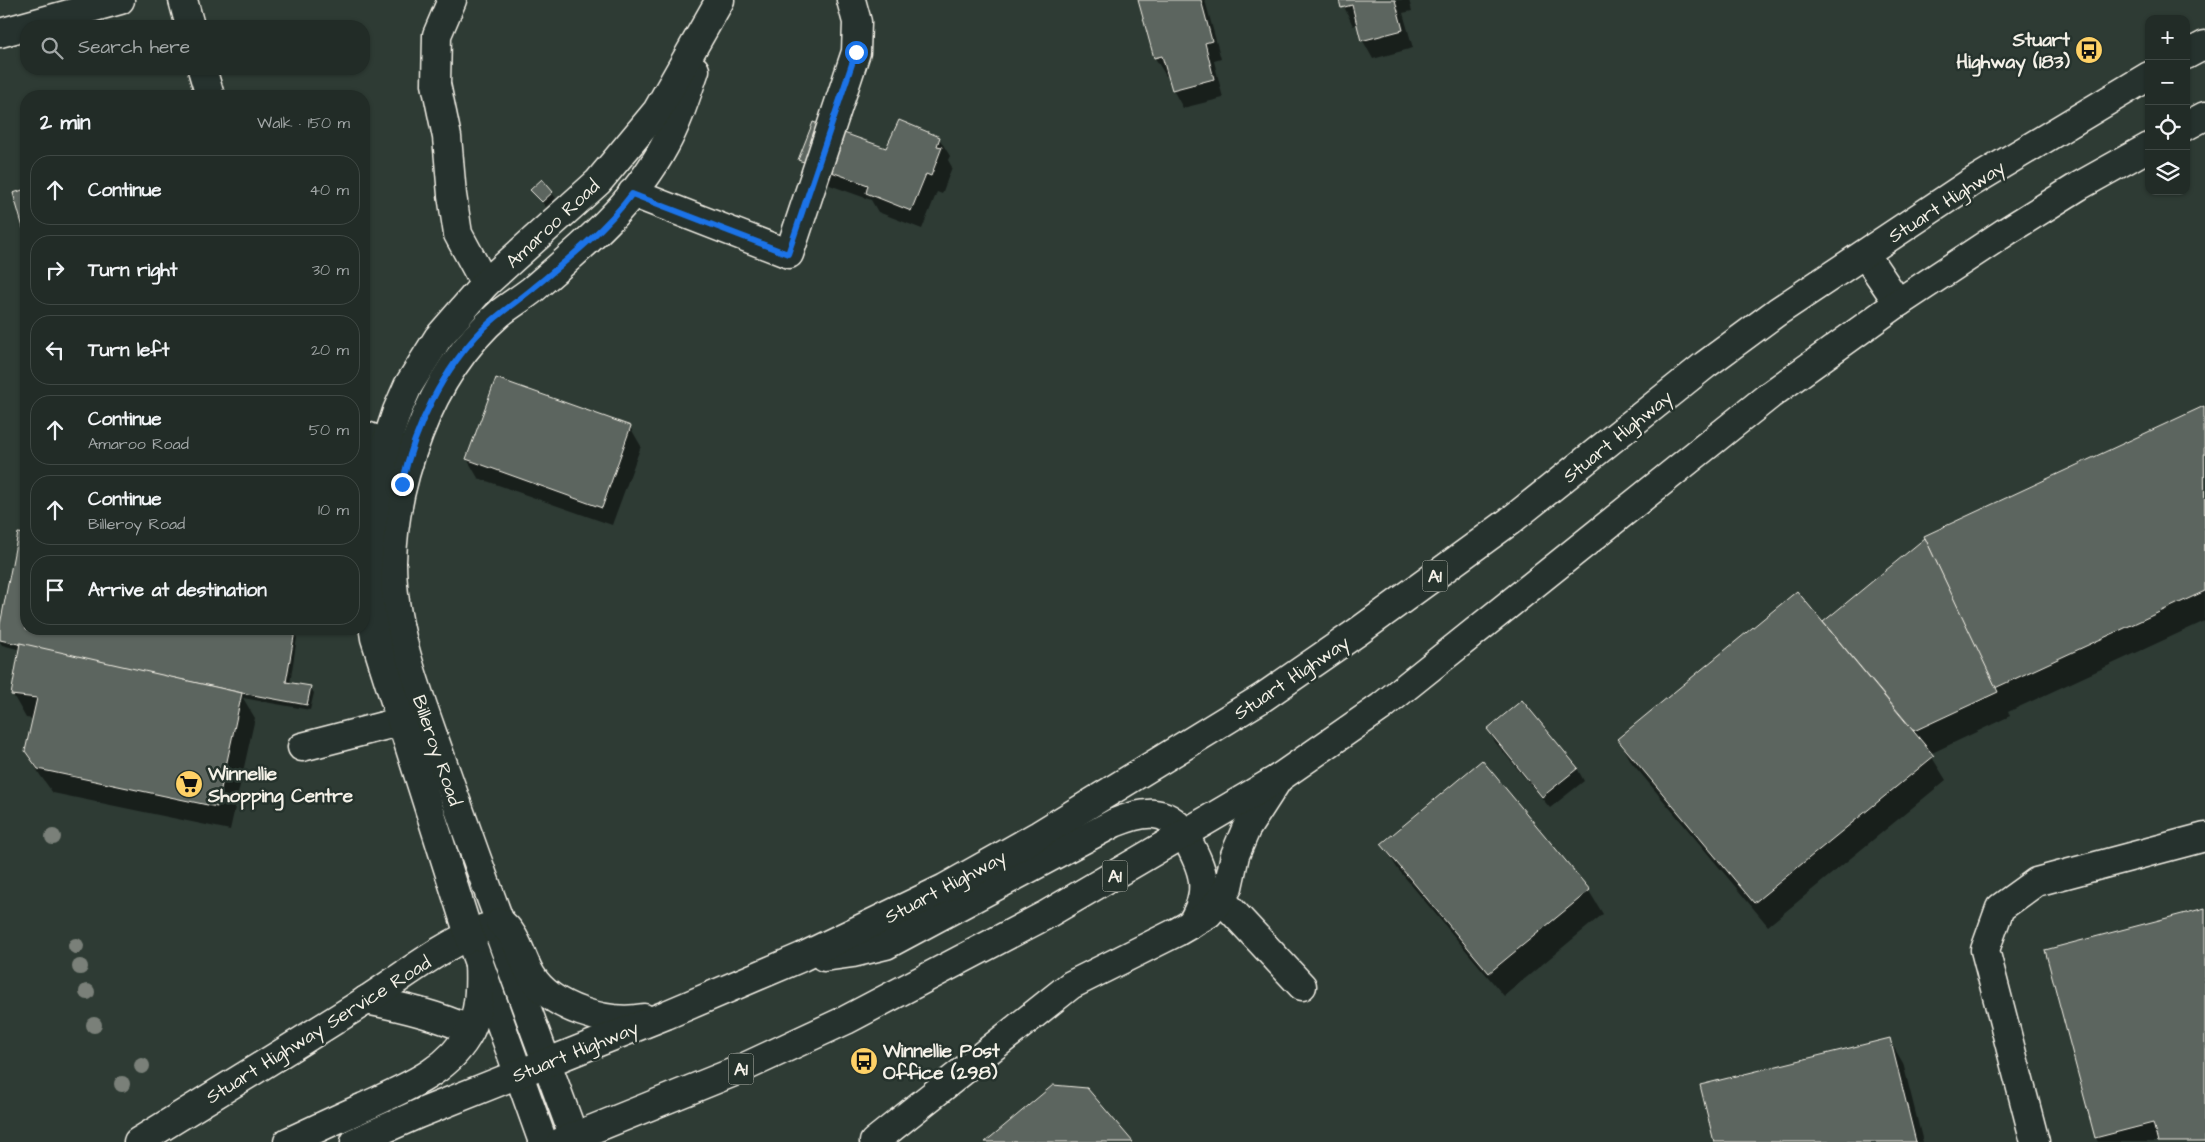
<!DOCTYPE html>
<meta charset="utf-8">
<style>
body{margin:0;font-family:"Architects Daughter",sans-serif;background:#2e3833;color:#f1f3f6}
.controls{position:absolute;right:15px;top:15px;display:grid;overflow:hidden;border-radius:10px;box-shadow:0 1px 4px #0004}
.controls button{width:45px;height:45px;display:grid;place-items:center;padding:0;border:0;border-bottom:1px solid #3f4844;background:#222c27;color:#f1f3f6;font:25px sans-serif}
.stop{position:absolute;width:15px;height:15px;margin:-11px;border:4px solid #1a73e8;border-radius:50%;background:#fff}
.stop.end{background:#1a73e8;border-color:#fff;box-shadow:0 1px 5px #0008}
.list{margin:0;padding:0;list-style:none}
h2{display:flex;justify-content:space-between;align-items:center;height:65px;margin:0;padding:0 20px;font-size:21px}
h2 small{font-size:16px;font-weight:400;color:#a2a7a7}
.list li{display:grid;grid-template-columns:32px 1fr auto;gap:15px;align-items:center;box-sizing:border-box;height:70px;margin:0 10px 10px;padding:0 10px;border:1px solid #3f4844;border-radius:20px}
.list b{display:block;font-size:19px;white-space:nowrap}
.list p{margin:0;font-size:16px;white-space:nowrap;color:#a2a7a7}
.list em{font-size:16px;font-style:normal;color:#a2a7a7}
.icon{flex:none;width:28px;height:28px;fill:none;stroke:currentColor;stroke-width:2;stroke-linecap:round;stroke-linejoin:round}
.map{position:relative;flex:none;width:2205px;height:1142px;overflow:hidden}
.search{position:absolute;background:#222c27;box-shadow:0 1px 4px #0004;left:20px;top:20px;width:350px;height:55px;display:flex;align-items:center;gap:12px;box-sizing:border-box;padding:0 18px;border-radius:20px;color:#a2a7a7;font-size:19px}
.panel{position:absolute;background:#222c27;box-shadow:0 1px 4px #0004;left:20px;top:90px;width:350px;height:545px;border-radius:20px}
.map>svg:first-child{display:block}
</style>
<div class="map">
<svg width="2205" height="1142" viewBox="0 0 2205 1142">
<rect width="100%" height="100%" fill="#2e3b34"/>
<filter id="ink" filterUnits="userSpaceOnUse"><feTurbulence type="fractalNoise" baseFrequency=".02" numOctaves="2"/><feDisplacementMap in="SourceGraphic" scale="10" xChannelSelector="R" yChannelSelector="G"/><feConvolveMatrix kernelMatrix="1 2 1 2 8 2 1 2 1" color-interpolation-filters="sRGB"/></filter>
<g filter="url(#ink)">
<!-- shadow -->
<g fill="#0007">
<polygon points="1140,0 1205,0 1221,59 1214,61 1223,98 1183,108 1173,90 1169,76 1166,76 1155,58"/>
<polygon points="1341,0 1409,0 1412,11 1403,13 1413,48 1373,59 1363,41 1358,24 1353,26"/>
<polygon points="939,138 950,156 948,160 952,167 942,194 937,192 922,229 878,212 871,200 810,178 800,159 887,150"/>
<polygon points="542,181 556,198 546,207 532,190"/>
<polygon points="2203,408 2205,411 2205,621 2008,712 2010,716 1930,754 1946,780 1768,926 1632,763 1619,739 1823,624 1927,538"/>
<polygon points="630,427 641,446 612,525 478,478 467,459"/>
<polygon points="19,534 26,536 26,629 274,629 294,632 297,638 290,684 310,687 314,693 310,710 243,698 255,718 230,830 53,793 40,775 26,751 33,719 26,718 13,695 21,650 2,645 0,642 0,632"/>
<polygon points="1488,729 1577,768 1584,781 1550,808 1495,742"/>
<polygon points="1383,844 1589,891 1603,914 1504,996 1397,868"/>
<polygon points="2205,909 2205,1142 2098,1142 2096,1138"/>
<polygon points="1889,1039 1903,1063 1923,1142 1715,1142"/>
</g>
<!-- building -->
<g fill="#5c655e" stroke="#f4f1e8">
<polygon points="1138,0 1201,0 1212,41 1205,43 1214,79 1172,90 1162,56 1154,58"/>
<polygon points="1339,0 1395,0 1403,30 1361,41 1352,5 1341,8"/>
<polygon points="899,120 940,137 937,146 942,147 931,176 926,174 911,211 866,193 868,185 798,160 813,122 886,148"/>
<polygon points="542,179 553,192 542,202 530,190"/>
<polygon points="26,189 26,238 13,193"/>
<polygon points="496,378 631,426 602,508 466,459"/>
<polygon points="2204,406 2205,591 1995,688 1924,536"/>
<polygon points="18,533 26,534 26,629 282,629 295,631 286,682 311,686 307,705 242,693 0,640 0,625"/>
<polygon points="1925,538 1998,692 1914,731 1823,622"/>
<polygon points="1797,591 1934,756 1754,903 1617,739"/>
<polygon points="20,643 242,693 217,807 38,769 25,751 37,698 11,695"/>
<polygon points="1522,700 1578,768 1542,797 1487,729"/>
<polygon points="1482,760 1590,890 1489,973 1381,844"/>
<polygon points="2205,908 2205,1142 2158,1142 2153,1123 2095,1138 2045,950"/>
<polygon points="1890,1038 1916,1142 1714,1142 1700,1085"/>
<polygon points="1053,1085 1087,1088 1133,1142 985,1142"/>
</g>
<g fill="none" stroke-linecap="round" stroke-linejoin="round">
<!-- minor casing -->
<g stroke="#f4f1e8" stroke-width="31">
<g id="minor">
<polyline points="183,0 190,26"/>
<polyline points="452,0 437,35 436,84 447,137 452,195 458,234 485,284"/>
<polyline points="0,33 120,0"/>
<polyline points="202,69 210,96"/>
<polyline points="632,193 789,254 856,52 857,22 851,0"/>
<polyline points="364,435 403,450"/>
<polyline points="302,747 391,724 416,713"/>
<path d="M1184 833C1201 867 1214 887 1191 924"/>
<polyline points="1221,899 1302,986"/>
<path d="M366 1000C403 1007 437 1015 470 1030"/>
<path d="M574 1137 506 952 501 938 500 922C480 869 461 815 442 761 420 697 392 630 392 562 393 517 403 474 419 433 437 386 462 346 500 313 510 305 522 298 532 290 581 248 633 205 664 147 678 122 686 96 695 70"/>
<path d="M138 1142C214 1095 290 1049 365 1001 404 976 441 946 485 928"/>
<polyline points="543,1142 471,941 375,638 368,594 367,567 370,536 386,444 397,411 408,386 438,338 485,284 598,182 657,111 720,0"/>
<polyline points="874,1142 1071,985 1177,932 1208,914 1221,899 1228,887 1235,855 1246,829 1279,778"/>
<polyline points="2035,1142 1985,950 2000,908 2036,882 2205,837"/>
</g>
</g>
<!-- highway casing -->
<g stroke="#f4f1e8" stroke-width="31">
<g id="highway">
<polyline points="2186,55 2205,45"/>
<polyline points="2186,126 2205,116"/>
<polyline points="1865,254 1898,303"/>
<path d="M500 922C517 934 521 958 531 975 551 1008 607 1025 644 1018"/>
<path d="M824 957 853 953 886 945 1114 823C1141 812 1165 806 1184 833"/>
<path d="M288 1142C314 1130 339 1118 364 1107 404 1088 449 1072 470 1031 480 1011 480 985 479 964"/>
<polyline points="355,1142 418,1114 666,1015 802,957 945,888 1039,835 1262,698 1359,631 1510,521 1705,365 1777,312 1969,184 2149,76"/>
<polyline points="561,1142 734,1072 846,1020 1044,916 1279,778 1381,707 1770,395 1898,303 2007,231 2079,186 2149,147"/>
</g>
</g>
<!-- minor -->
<use href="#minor" stroke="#26332d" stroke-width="28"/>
<!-- highway -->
<use href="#highway" stroke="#26332d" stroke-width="28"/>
</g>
<!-- trees -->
<g fill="#7a8079">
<circle cx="53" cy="837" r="8"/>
<circle cx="76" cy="946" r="8"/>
<circle cx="80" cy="967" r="8"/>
<circle cx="87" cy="992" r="8"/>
<circle cx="94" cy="1025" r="8"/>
<circle cx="142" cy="1066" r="8"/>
<circle cx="122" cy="1084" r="8"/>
</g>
</g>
<g fill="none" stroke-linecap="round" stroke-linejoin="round" filter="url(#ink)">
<!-- route -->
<path stroke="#1a73e8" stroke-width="6" d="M402 484C415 427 442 370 484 328 498 314 515 303 531 290 566 261 605 230 632 194L788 254 856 52"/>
</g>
<!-- icons -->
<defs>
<g id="bus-disc" transform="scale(1.4375)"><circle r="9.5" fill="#ffd166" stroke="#26332d"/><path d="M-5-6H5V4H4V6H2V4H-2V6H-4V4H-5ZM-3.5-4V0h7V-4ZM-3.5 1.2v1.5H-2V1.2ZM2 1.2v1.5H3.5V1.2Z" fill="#111"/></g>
<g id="supermarket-disc" transform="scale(1.4375)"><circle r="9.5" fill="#ffd166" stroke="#26332d"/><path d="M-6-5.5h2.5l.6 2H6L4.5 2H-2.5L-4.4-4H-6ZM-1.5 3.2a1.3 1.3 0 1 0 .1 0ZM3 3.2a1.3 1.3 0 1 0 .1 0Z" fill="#111"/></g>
</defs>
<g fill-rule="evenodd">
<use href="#bus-disc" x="2089" y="50"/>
<use href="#supermarket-disc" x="189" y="784"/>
<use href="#bus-disc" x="864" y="1061"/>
</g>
<g text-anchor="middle" stroke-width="5" stroke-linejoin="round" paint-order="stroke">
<!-- shield labels -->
<g fill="#26332d" stroke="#b6b8b0" stroke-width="1">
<rect x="1422.5" y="560.5" width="25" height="31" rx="4"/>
<rect x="1102.5" y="860.5" width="25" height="31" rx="4"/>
<rect x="728.5" y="1053.5" width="25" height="31" rx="4"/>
</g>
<g font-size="18" font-weight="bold" fill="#f4f1e8">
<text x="1435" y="582">A1</text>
<text x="1115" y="882">A1</text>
<text x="741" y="1075">A1</text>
</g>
<!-- poi labels -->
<g font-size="19" font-weight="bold" fill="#f4f1e8" stroke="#26332d" text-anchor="start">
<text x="2070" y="46" text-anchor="end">Stuart<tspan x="2070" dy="22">Highway (183)</tspan></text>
<text x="208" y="780">Winnellie<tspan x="208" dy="22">Shopping Centre</tspan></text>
<text x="883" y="1057">Winnellie Post<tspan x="883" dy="22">Office (298)</tspan></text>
</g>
<!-- street labels -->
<g font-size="19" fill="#f4f1e8" stroke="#26332d">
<text transform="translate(1946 201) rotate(-33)" y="7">Stuart Highway</text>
<text transform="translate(552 223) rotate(-43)" y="7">Amaroo Road</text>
<text transform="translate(1617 436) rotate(-39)" y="7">Stuart Highway</text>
<text transform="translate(1291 677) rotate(-34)" y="7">Stuart Highway</text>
<text transform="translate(438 750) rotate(71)" y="7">Billeroy Road</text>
<text transform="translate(945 886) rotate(-28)" y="7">Stuart Highway</text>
<text transform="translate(318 1029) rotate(-32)" y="7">Stuart Highway Service Road</text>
<text transform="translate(575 1051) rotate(-22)" y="7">Stuart Highway</text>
</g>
</g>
</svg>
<div class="controls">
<button>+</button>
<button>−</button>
<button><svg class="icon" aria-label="locate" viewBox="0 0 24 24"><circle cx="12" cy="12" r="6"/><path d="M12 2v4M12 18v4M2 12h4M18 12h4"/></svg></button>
<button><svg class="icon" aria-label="layers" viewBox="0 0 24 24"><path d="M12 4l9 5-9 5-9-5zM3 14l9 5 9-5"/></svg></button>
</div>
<div class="stop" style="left:856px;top:52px"></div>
<div class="stop end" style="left:402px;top:484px"></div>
<div class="search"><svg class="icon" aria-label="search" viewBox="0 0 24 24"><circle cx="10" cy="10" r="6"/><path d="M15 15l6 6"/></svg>Search here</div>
<section class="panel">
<h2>2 min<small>Walk · 150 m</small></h2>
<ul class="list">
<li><svg class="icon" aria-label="ahead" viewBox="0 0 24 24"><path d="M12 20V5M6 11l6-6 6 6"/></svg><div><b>Continue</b></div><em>40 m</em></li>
<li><svg class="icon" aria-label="right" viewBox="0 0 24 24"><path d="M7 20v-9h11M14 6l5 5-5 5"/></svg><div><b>Turn right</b></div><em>30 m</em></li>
<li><svg class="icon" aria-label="left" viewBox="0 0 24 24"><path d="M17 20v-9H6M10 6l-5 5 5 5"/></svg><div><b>Turn left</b></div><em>20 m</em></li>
<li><svg class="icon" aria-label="ahead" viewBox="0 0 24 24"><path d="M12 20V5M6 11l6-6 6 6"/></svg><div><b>Continue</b><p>Amaroo Road</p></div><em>50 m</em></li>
<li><svg class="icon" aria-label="ahead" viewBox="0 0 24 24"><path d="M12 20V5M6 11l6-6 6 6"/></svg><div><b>Continue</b><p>Billeroy Road</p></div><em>10 m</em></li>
<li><svg class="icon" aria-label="arrive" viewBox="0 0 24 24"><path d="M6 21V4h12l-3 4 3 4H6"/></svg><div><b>Arrive at destination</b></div></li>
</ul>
</section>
</div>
